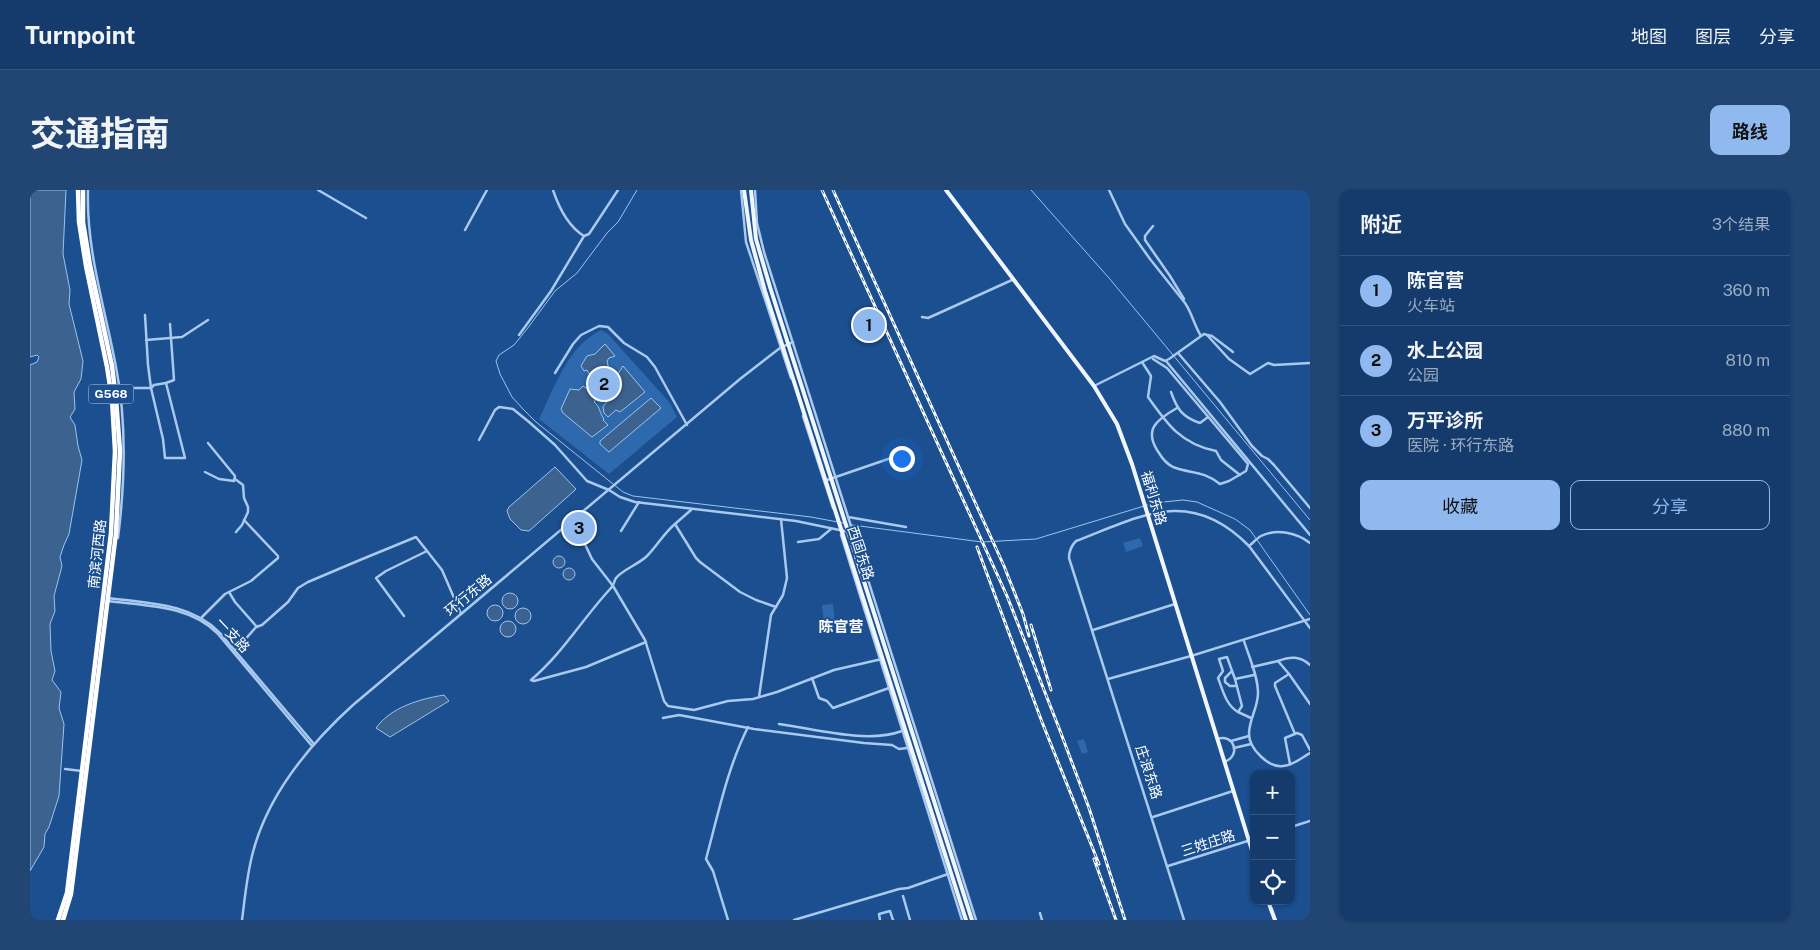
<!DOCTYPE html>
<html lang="zh">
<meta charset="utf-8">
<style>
body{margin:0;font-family:"Public Sans","Noto Sans SC",sans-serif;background:#214673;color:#f1f3f6}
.controls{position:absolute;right:15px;bottom:15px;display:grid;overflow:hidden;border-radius:10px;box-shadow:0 1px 4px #0004}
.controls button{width:45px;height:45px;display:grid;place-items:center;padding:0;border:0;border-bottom:1px solid #33557e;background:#143b6b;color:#f1f3f6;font:25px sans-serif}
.you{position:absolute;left:871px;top:268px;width:18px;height:18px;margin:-12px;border:4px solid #fff;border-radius:50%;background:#1a73e8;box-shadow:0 0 0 8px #1a73e833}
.badge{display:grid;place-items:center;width:32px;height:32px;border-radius:50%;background:#90b9f0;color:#111;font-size:16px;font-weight:700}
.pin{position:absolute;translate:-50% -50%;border:2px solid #fff;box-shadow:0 1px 5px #0006}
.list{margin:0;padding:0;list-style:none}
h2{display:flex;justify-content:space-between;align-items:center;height:65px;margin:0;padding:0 20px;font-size:21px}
h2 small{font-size:16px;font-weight:400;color:#9dadc1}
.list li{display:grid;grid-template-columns:32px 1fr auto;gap:15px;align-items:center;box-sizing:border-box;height:70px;padding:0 20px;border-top:1px solid #33557e}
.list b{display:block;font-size:19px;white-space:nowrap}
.list p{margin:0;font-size:16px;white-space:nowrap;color:#9dadc1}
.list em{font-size:16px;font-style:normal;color:#9dadc1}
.actions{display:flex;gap:10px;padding:15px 20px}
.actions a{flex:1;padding:11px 0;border:1px solid #90b9f0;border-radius:10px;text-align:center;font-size:18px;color:#90b9f0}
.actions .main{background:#90b9f0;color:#111}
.icon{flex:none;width:28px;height:28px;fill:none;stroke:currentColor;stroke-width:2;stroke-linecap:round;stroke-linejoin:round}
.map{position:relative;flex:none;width:1280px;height:730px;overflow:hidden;border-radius:10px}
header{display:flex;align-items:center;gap:30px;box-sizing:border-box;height:70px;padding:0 25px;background:#143b6b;border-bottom:1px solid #33557e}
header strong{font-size:24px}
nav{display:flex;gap:28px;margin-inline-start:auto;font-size:18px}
.intro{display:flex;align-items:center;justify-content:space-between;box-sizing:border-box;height:120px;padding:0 30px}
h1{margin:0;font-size:35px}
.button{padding:12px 22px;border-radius:10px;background:#90b9f0;color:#111;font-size:18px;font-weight:700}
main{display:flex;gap:30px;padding:0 30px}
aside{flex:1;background:#143b6b;border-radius:10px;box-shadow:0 1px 4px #0004}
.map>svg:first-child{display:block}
</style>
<header>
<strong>Turnpoint</strong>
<nav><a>地图</a><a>图层</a><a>分享</a></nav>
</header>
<div class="intro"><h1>交通指南</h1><a class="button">路线</a></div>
<main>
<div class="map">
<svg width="1280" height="730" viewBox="0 0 1280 730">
<rect width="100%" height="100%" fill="#1b4f8f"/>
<!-- green -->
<g fill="#2e69ad">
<path d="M571 140 578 144 640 213 647 227 579 284 509 229C525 197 537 157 571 140Z"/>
<polygon points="1110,348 1113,356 1096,362 1093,353"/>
<polygon points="803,414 805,432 794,434 792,415"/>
<polygon points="1054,549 1058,562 1052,564 1047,551"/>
</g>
<!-- water -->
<g fill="#3c6290" stroke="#9cc4f0">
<polygon points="0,0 36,0 33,64 40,100 39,114 53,171 51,189 44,202 45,219 40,227 45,235 48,256 52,270 39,344 34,355 30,367 32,376 24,406 25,421 20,434 21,461 25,481 22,490 31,502 29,518 34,534 29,606 19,637 15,644 14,657 0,681 0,175 7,172 9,167 7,165 0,167"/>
<polygon points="575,154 585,166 579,168 577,171 579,180 588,184 593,176 615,202 590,222 586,220 578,227 574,223 573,217 581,206 573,200 570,204 563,202 562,197 556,193 561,187 557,180 554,181 551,176 557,166 565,164"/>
<path d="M553 196 560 201 562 205 565 206 566 209 564 212C571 218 569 223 574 229L573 230 578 235 562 247 533 223 531 219 540 199 549 200Z"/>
<polygon points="621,208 631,218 579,262 570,254 570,251"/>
<polygon points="525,277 546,299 544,301 499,341 491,340 480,329 477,321 479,317"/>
<circle cx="529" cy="372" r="6"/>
<circle cx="539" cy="384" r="6"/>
<circle cx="480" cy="411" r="8"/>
<circle cx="465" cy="423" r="8"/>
<circle cx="493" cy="426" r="8"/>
<circle cx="478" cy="439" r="8"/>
<path d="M414 505 419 511 360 547 346 538C361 517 390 509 414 505Z"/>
</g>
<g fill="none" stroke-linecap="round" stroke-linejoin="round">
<!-- stream -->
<g stroke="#9cc4f0" stroke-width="1">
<polyline points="607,0 588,32 577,43 547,83 525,101 497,139 484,155 469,165 466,171 470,184 482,207 493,219 506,232 593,302 603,306 781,327 813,333"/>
<polyline points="1001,0 1079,88 1280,330"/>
<polyline points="822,335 952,352 1006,349 1124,313 1153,310 1167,312 1205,329 1220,340 1280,425"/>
</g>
<!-- minor -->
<g stroke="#a9c9ee" stroke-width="2.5">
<path d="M58 0C56 60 75 118 86 177 97 233 95 292 88 348"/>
<polyline points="288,0 336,28"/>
<path d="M523 0C529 18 538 36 554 46L559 44 588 0"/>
<polyline points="711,0 716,52 761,188"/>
<polyline points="725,0 727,33 734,62 946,730"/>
<path d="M1079 0 1095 34 1120 69 1155 113C1162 123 1164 135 1171 146"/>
<polyline points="1123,36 1115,46 1115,50 1140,86 1154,109"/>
<polyline points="435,40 457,0"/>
<polyline points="892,127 898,128 907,124 982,90"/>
<polyline points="489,145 521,101 554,46"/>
<polyline points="1178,145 1182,146 1203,162"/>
<polyline points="116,150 152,147 178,130"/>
<polyline points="1148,163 1190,212 1222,256 1232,266 1238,269 1244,275 1280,318"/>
<path d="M1123 169 1137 178 1218 274 1216 281 1199 291 1190 294C1172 280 1161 284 1143 277 1137 274 1132 268 1129 263 1113 240 1126 230 1147 218"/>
<polyline points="1136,171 1280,345"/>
<path d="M1112 172 1121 186 1118 207C1137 234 1151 254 1186 261L1191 270 1210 285"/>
<polyline points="525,183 543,154 551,145 569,136 578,137 594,153 617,167 625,177 657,235"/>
<polygon points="136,193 155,268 135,268 133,249 121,198 124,195"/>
<polyline points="136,193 144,190 140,134"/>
<polyline points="1064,196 1124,166 1135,171 1139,169 1174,144 1177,145 1199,169 1220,184 1238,173 1244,175 1280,173"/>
<path d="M1141 202C1147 219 1152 227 1170 233L1178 227"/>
<polyline points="89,207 102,198 121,198 118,175 115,125"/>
<polyline points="773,226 803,318"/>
<polyline points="449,250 465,220 469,217 483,219 499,232 525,255 557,291 579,300 590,307 605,312 766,331 819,342"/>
<polyline points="175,282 189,289 204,291 205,286 178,253"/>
<polyline points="205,289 213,295 214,308 218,317 218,322 212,335 206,342"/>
<polyline points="797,290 864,267"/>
<polyline points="818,327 876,337"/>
<polyline points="544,331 562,369 583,396 615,450 634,511 638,516 664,520 698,511 723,509 747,502 804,480 852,469"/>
<polyline points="645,334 661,320"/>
<polyline points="591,341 609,312"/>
<polyline points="811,345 932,730"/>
<polyline points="768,352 789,349 801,339"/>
<path d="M1219 356C1223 353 1227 348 1231 346 1247 338 1267 343 1280 353"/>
<polyline points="199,402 205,412 227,437"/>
<path d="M78 408C117 413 161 413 190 443L284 554"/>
<path d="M78 411C116 416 160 415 188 444L282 556"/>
<polyline points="374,426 346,388 356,381 397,361"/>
<polyline points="172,427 195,404 221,391 248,368 248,366 214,330"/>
<polyline points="1063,440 1145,414"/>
<path d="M1214 451C1219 467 1228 486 1228 503 1228 518 1219 529 1219 544 1219 558 1238 578 1253 576 1264 575 1271 568 1280 563"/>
<path d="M616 452 556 477 504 491 501 490C533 463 553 428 581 398 584 395 584 391 586 388 592 380 609 374 617 366 627 356 634 343 645 334L666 368 670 372 710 402 726 410 746 417"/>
<polyline points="205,461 226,437 232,435 258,412 268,398 278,392 330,370 386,347 412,380 431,424"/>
<path d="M1248 471C1261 466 1270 466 1280 475"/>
<polyline points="1222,477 1248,471 1259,484"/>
<polyline points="1202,481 1195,488 1195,492 1200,496 1205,496"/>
<polyline points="782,488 789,508 797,511 803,518 859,498"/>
<polyline points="1078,489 1161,466 1280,429"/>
<path d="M1205 489 1197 467 1189 469 1193 481 1188 488C1193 501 1196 515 1208 522"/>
<polyline points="729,507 741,425 753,405 757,388 751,329"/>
<polyline points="633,528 649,525 724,539 834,553 862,555 869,559 877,558"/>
<polyline points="1221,528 1208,522 1212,516 1205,489 1224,485"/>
<path d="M749 534C786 539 837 554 872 541"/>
<polyline points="1265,544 1245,496 1245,493 1259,484 1280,514"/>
<path d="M1187 549C1204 543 1212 566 1194 572"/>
<polyline points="1201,551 1219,546"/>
<polyline points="1204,558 1221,554"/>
<polyline points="1260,574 1255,548 1267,543 1272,545 1280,560"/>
<polyline points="35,579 52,581"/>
<polyline points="1123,627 1203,601"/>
<polyline points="1261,637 1280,631"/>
<polyline points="1138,676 1224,649"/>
<polyline points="873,706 880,730"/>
<polyline points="1010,723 1012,730"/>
<path d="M212 730C215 707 217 684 223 662 238 605 280 554 323 515L710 189 750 158 763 152"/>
<path d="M698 730 683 681 676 669C688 625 697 579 718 537"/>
<polyline points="764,730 869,699 878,698 918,684"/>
<polyline points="850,730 849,724 860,721 863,730"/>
<path d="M1154 730 1039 368C1039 361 1041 356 1046 351 1111 326 1160 296 1219 356L1280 438"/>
</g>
<!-- major -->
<g stroke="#f0f6ff" stroke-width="4">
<polyline points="714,0 721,50 735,101 936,730"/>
<polyline points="721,0 726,49 740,97 942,730"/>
<polyline points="916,0 1064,196 1087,234 1102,274 1224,667"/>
<polyline points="1238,711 1245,730"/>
</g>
<!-- highway -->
<g stroke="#fff" stroke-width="4.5">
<polyline points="28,730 37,703 81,343 85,261 82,209 77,177 56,76 49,32 48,0"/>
<polyline points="33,730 41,704 86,343 90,261 86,209 82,176 60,75 53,32 53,0"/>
</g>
<!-- rail casing -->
<g stroke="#fff" stroke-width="3">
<g id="rail">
<polyline points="792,0 977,406 1029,538 1059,618 1095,730"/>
<polyline points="803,0 974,376 993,424 999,446"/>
<polyline points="947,357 1012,532 1069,674"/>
<polyline points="1001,435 1021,500"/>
<polyline points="1064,669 1086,730"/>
</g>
</g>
<!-- rail -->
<use href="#rail" stroke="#1b4f8f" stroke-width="1" stroke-dasharray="4" stroke-linecap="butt"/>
</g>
<g text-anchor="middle" stroke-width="4" stroke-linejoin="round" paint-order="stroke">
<!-- shield labels -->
<rect fill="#1b4f8f" stroke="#bbcadd" stroke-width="1" x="58.5" y="194.5" width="45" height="19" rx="4"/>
<g font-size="12" font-weight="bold" fill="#fff">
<text x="81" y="208">G568</text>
</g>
<!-- street labels -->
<g font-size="14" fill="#fff" stroke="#1b4f8f">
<text transform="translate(1124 308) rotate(73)" y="5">福利东路</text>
<text transform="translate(831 363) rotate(72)" y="5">西固东路</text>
<text transform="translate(67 364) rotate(-84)" y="5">南滨河西路</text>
<text transform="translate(438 405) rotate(-40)" y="5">环行东路</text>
<text transform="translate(203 445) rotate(47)" y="5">一支路</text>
<text transform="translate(1119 582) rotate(72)" y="5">庄浪东路</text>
<text transform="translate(1178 653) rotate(-18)" y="5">三姓庄路</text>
</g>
<!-- neighbourhood labels -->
<g font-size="15" font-weight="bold" fill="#fff" stroke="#1b4f8f">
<text x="811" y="442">陈官营</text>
</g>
</g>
</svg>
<div class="controls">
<button>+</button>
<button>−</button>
<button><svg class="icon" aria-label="locate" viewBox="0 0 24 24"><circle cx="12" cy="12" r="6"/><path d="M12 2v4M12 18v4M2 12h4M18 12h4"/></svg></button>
</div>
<div class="you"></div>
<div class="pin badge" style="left:839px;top:135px">1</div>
<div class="pin badge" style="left:574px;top:194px">2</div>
<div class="pin badge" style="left:549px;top:338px">3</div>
</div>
<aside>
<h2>附近<small>3个结果</small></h2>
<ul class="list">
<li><span class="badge">1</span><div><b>陈官营</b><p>火车站</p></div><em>360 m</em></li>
<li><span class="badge">2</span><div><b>水上公园</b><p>公园</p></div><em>810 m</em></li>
<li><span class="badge">3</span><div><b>万平诊所</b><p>医院 · 环行东路</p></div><em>880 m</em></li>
</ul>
<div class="actions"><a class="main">收藏</a><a>分享</a></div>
</aside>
</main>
